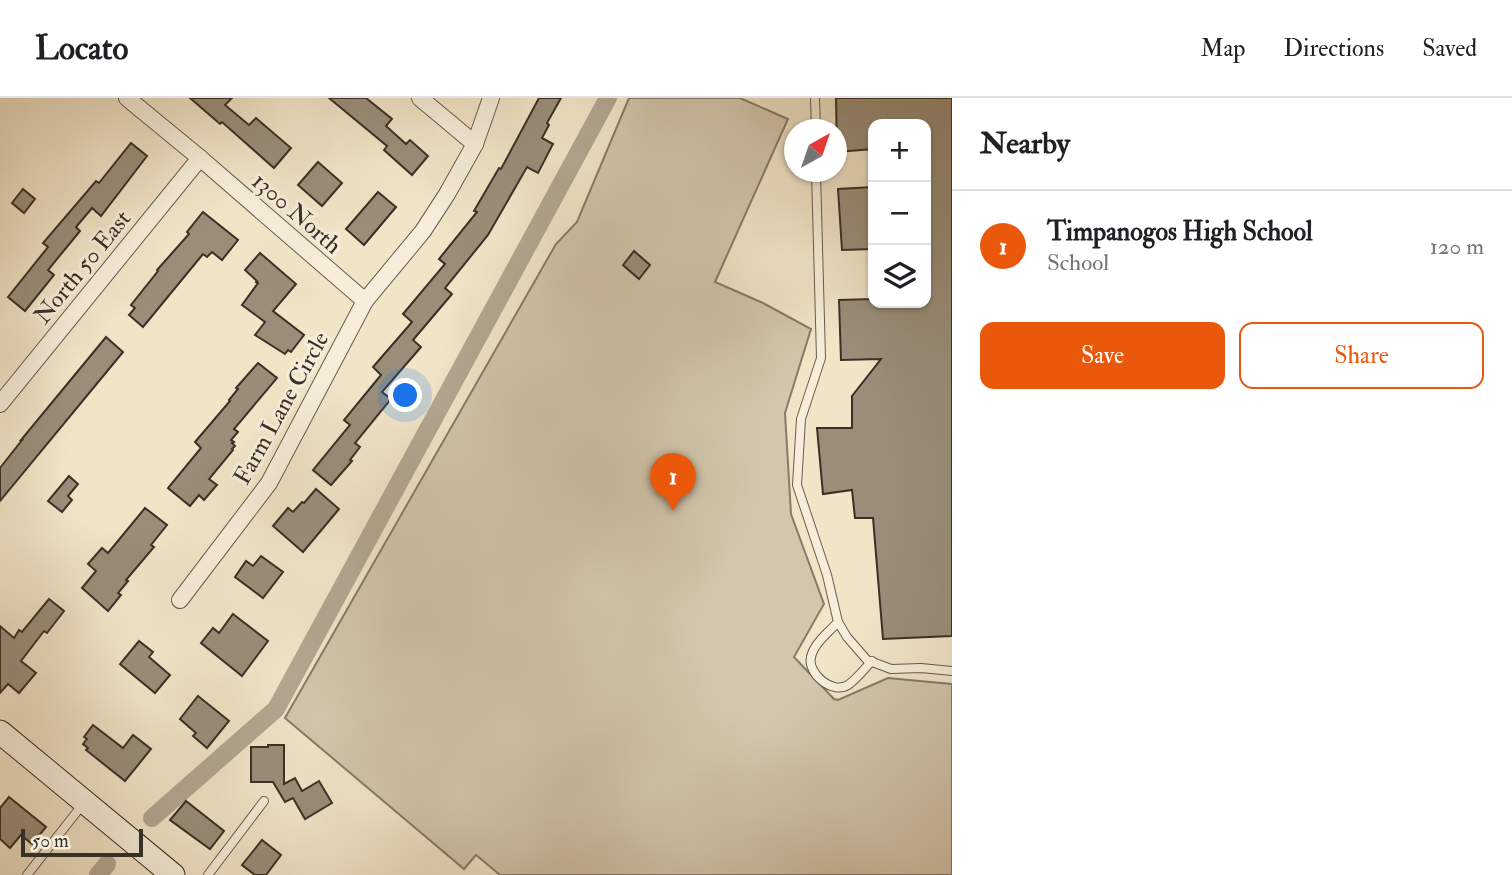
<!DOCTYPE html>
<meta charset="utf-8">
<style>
body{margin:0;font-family:"IM FELL Double Pica",serif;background:#f2f2f2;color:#202124}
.controls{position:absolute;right:21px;top:21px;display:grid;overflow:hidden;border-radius:14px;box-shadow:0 2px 5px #0004}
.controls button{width:63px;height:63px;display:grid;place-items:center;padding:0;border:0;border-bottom:2px solid #e0e0e0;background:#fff;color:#202124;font:35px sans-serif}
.compass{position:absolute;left:784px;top:21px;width:63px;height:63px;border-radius:50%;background:#fff;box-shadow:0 2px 5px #0004;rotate:40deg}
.scale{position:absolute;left:21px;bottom:18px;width:122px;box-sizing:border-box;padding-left:7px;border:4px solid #393026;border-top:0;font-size:19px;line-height:24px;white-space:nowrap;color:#393026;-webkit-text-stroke:5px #f6eedb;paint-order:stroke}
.you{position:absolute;left:406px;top:298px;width:24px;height:24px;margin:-18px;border:5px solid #fff;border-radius:50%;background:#1a73e8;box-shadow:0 0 0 10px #1a73e833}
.badge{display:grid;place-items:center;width:46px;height:46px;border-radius:50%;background:#ea580c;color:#fff;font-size:23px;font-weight:700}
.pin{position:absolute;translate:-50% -58px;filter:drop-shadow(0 2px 4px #0008)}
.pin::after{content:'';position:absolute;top:37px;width:24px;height:21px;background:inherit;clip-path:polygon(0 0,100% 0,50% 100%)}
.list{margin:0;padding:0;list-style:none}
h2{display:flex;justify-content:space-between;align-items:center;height:91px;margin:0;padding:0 28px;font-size:30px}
h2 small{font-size:23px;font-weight:400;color:#757577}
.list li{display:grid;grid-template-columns:46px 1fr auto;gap:21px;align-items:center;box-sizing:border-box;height:112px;padding:0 28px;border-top:2px solid #e0e0e0}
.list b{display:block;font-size:26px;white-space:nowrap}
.list p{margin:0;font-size:23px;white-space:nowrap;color:#757577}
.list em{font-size:23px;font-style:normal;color:#757577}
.actions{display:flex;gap:14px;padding:21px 28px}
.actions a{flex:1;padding:16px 0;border:2px solid #ea580c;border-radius:14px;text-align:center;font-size:24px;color:#ea580c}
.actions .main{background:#ea580c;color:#fff}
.icon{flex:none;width:38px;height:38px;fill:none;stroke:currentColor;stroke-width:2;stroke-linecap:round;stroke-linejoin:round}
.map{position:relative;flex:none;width:952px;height:777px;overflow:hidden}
header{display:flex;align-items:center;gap:42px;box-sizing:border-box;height:98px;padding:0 35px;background:#fff;border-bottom:2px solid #e0e0e0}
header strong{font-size:33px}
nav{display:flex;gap:38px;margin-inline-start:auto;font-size:24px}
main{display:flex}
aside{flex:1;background:#fff}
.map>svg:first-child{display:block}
</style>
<header>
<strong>Locato</strong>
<nav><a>Map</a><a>Directions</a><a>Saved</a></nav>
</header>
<main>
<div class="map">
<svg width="952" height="777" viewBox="0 0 952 777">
<rect width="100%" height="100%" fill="#f1e5c8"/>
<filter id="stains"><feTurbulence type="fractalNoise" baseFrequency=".00286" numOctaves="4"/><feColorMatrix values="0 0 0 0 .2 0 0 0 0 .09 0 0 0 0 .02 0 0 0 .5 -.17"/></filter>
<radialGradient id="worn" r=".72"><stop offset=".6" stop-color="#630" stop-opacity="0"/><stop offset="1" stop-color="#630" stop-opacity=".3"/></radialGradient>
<!-- green -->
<polygon fill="#d2c6ac" stroke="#867b69" stroke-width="2" points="629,0 740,0 788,21 715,184 763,205 811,231 785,315 791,416 824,506 794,559 834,601 838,602 888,580 952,586 952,777 500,777 476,757 464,771 285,620 556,146 577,124"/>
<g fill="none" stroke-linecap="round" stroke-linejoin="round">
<!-- canal -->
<g stroke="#b2a791" stroke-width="18">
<polyline points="152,720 276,611 608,0"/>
<polyline points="98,777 107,766"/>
</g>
</g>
<!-- building -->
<g fill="#998e7a" stroke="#393026" stroke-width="2">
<polygon points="190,0 232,0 225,7 249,27 256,20 291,50 274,70 222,24 220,26"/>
<polygon points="329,0 366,0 392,21 386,28 406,46 410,42 428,58 412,77 384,52 387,48"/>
<polygon points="539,0 561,0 547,25 549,27 542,40 553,46 538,75 527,69 488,137 445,190 452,196 413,242 421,249 382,294 391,301 355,345 360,349 350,362 352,363 331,387 313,372 350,327 344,322 381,277 373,269 412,224 403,216 445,166 439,161 477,114 474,113 499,70 501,71"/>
<polygon points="836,0 952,0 952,538 883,541 873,420 855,420 852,392 823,396 817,330 852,330 852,298 881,261 841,262 839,202 873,201 873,205 926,205 926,26 873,26 873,51 837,54"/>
<polygon points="131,45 147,58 101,118 92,110 76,129 80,133 48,172 54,177 25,213 8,199 48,149 43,145 96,83 99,85"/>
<polygon points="318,64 342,85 322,108 298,87"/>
<polygon points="873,89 873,151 842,152 838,91"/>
<polygon points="23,91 35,101 24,115 12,105"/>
<polygon points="378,94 396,109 364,147 346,131"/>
<polygon points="203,114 238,142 222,162 212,154 207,159 203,156 143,229 129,217 135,210 131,207 158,173 157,172 189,136 187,134"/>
<polygon points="634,153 650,167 639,181 623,167"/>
<polygon points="260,155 296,186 273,213 304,237 291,254 288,252 285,256 255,237 265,224 242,207 258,185 256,184 257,183 245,172"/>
<polygon points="106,239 123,254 0,403 0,370 22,342 21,342"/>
<polygon points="258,265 277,280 234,331 238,334 231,342 234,344 232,345 235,348 232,351 233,352 209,381 217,387 204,402 199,397 190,408 168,390 201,350 195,344 230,303 229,302 238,291 236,290"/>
<polygon points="69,378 78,386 68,398 72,402 62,414 48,403"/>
<polygon points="316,391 339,411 303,454 273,428 288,410 293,414 302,404 304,405"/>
<polygon points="145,410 167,427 151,447 154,449 126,482 128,483 118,495 121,497 108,513 82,490 96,473 88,466 102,450 108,455"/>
<polygon points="261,458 283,474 263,500 235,479 246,463 253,468"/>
<polygon points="49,501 64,513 47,535 44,533 21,563 36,575 19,595 8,586 0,595 0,528 14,540 19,532 22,534"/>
<polygon points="233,516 268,543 242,578 201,545 213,530 219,535"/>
<polygon points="139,543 153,554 149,559 170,577 155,595 120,566"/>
<polygon points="198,598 229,623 207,650 193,638 196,635 180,621"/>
<polygon points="93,627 123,650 133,637 151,651 125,683 86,652 88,650 83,646 87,641 84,639"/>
<polygon points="268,647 284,647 284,686 295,680 302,693 319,683 332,705 305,721 293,700 285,704 273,684 251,684 251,649 268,649"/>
<polygon points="9,699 46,729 32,746 21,737 10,750 0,741 0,710"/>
<polygon points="186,703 224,733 210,751 170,722"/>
<polygon points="262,742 281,757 266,777 255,777 242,767"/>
</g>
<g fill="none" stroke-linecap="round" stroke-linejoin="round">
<!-- lane casing -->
<g stroke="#675d4e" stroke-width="10">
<g id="lane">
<polyline points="815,0 816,32"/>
<polyline points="816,74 821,260 801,321 797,387 827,477 838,524 847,539 867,562 891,571 921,570 952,573"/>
<path d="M838 524C829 534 814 545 811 559 807 575 832 597 848 587 857 581 864 571 872 563"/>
<polyline points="27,777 83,706"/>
<polyline points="208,777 264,703"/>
</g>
</g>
<!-- street casing -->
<g stroke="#675d4e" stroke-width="18">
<g id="street">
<polyline points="127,0 200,60 365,203"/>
<polyline points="420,0 475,46"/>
<polyline points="0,306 200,60"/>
<polyline points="180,502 269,385 365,203 423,133 447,96 475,46 491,0"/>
</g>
</g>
<!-- secondary casing -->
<g stroke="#393026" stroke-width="25">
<polyline id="secondary" points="0,634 173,777"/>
</g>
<!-- lane -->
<use href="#lane" stroke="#f6eedb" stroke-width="8"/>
<!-- street -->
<use href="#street" stroke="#f6eedb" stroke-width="16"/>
<!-- secondary -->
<use href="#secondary" stroke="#f6eedb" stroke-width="23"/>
</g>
<g text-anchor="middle" stroke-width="6" stroke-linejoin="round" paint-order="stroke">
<!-- street labels -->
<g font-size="24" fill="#393026" stroke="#f6eedb">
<text transform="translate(297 115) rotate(41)" y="8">1300 North</text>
<text transform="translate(82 169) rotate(-51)" y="8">North 50 East</text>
<text transform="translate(281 310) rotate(-61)" y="8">Farm Lane Circle</text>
</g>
</g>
<rect width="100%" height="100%" filter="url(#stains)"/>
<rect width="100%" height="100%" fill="url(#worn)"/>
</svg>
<div class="controls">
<button>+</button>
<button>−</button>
<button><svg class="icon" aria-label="layers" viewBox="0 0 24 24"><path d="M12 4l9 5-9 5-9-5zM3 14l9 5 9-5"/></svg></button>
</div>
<svg class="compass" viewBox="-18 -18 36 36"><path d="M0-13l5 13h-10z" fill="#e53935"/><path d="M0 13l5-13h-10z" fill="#757577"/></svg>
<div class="scale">50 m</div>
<div class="you"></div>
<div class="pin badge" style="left:673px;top:413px">1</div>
</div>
<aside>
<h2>Nearby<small></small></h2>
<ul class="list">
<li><span class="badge">1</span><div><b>Timpanogos High School</b><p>School</p></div><em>120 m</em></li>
</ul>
<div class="actions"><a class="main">Save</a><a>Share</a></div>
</aside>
</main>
